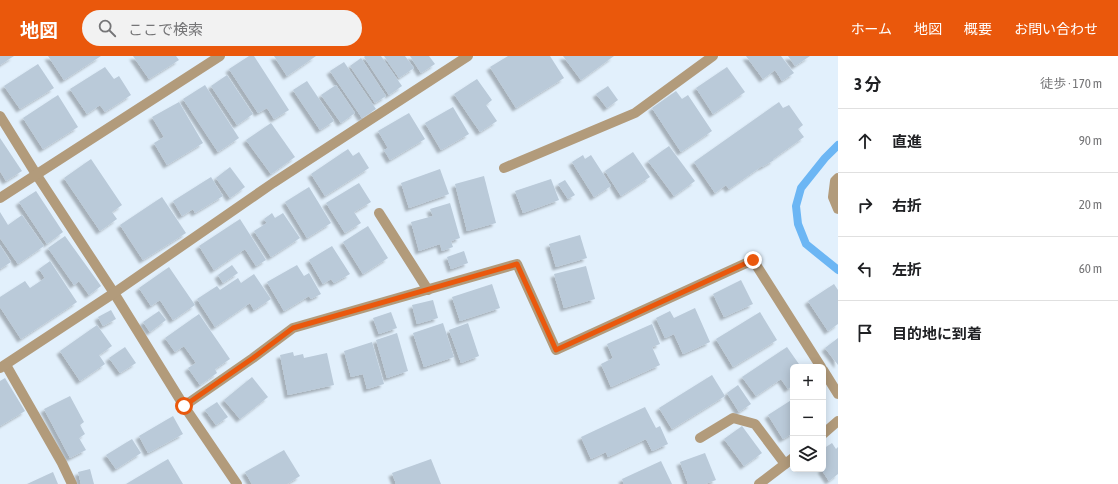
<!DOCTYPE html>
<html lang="ja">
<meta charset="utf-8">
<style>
body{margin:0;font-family:"Asap Condensed","Noto Sans JP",sans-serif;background:#f2f2f2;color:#202124}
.controls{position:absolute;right:12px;bottom:12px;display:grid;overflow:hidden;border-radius:6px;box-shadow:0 2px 10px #0003}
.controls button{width:36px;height:36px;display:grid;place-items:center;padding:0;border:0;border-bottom:1px solid #e0e0e0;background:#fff;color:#202124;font:20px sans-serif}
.stop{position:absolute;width:12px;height:12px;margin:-9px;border:3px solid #ea580c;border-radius:50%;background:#fff}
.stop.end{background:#ea580c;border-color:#fff;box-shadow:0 1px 4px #0008}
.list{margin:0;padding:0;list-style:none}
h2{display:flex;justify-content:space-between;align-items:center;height:52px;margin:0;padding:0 16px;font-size:17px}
h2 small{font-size:13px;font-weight:400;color:#757577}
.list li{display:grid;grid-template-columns:26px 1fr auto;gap:12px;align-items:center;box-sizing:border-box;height:64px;padding:0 16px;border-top:1px solid #e0e0e0}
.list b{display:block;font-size:15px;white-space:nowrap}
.list em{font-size:13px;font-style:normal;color:#757577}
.icon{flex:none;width:22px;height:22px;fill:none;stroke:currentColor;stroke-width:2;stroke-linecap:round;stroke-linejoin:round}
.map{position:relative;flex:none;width:838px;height:428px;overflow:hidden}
header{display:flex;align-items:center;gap:24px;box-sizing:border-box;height:56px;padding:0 20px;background:#ea580c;color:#fff}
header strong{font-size:19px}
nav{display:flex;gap:22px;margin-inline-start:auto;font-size:14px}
.search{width:280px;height:36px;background:#f2f2f2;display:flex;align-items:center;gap:10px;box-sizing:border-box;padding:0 14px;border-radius:22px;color:#757577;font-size:15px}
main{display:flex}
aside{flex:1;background:#fff}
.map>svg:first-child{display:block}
</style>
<header>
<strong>地図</strong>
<div class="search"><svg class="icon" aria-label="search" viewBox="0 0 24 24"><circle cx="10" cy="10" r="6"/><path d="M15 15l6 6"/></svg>ここで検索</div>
<nav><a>ホーム</a><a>地図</a><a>概要</a><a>お問い合わせ</a></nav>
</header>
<main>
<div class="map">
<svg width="838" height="428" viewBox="0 0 838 428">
<defs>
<filter id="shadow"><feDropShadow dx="-3.5" dy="3.5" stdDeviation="1" flood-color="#0004"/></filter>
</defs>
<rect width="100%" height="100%" fill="#e2f0fc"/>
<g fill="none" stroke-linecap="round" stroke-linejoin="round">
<!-- stream -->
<polyline stroke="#6cb6f4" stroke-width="8" points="838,89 825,102 801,132 796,150 798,168 806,188 838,214"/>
</g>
<!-- building -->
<g fill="#bacad9" filter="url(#shadow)">
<polygon points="0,0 14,0 0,9"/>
<polygon points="48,0 101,0 64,24"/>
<polygon points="133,0 176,0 179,4 149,23"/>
<polygon points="249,0 254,0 289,54 274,63 267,52 258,57 229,13"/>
<polygon points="274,0 316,0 287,20"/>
<polygon points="365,0 381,0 402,30 389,39 364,1"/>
<polygon points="384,0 405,0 414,12 399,22"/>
<polygon points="410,0 429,0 435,8 421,17"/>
<polygon points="508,0 550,0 564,22 516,52 490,11"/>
<polygon points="563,0 614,0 581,24"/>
<polygon points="746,0 781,0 794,17 782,25 775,14 763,23"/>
<polygon points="788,0 810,0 795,10"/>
<polygon points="361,2 386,40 375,47 350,10"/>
<polygon points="344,6 376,53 362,62 330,15"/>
<polygon points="38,8 54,32 20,53 4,30"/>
<polygon points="105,11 114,23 119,20 131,39 105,56 100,49 87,58 70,33"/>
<polygon points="727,11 745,36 713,58 696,32"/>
<polygon points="227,19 253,58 237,69 211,30"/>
<polygon points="477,23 492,44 486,49 497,65 480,76 454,38"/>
<polygon points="307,25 334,65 320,74 293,34"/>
<polygon points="205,29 239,82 218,96 183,43"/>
<polygon points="336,29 355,57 341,67 321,39"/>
<polygon points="608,30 618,44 607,52 596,38"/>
<polygon points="676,35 682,43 688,39 712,75 681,96 652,52"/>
<polygon points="58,39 78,71 43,93 23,62"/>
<polygon points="179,46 203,87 167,109 154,87 164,81 152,61"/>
<polygon points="779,46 783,52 789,49 803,69 798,73 804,81 773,103 774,104 762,111 762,110 729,133 726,129 715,137 694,106"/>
<polygon points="453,51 469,78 441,94 425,67"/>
<polygon points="409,57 425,83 390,104 384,94 388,92 378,75"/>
<polygon points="271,67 295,101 271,118 246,84"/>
<polygon points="0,82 22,115 6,125 0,115"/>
<polygon points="669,90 695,125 674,140 648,105"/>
<polygon points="348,93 353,100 359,96 369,112 325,140 311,118"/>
<polygon points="633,96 650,121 621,140 605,115"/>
<polygon points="583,99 585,103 591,99 611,130 594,141 572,106"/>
<polygon points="91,103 122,149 112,156 117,163 100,175 64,122"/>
<polygon points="230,111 245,131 230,142 216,122"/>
<polygon points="440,113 449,138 409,152 401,127"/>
<polygon points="484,120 496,167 467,175 455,128"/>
<polygon points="211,121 223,140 195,157 193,153 182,160 173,145"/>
<polygon points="551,123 559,144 523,157 515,135"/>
<polygon points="565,124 575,139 568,143 558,128"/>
<polygon points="359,127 371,146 354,156 361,167 345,177 326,147"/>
<polygon points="309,131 331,167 307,182 285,146"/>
<polygon points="36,135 63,176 47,188 19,146"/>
<polygon points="162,141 186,177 143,204 120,169"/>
<polygon points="450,147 460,182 451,185 453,191 442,195 440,188 419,195 411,166 433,160 430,153"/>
<polygon points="0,156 8,169 22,159 44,190 18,208 0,182"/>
<polygon points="272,157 275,162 283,157 300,182 271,201 254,175 267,167 264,163"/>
<polygon points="240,163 266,204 256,210 245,193 214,214 199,190"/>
<polygon points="368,170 388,202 363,218 343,186"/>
<polygon points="580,179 587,202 556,211 549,188"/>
<polygon points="65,180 101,230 89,239 79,225 74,229 48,192"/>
<polygon points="0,189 11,206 0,213"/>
<polygon points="332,190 350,218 334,227 331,223 323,228 309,204"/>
<polygon points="464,195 468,207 451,213 447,201"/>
<polygon points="50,205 77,246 21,283 0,251 0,241 25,225 30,232 45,222 39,213"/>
<polygon points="232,209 238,217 223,227 218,219"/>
<polygon points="297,209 304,220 309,217 321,238 311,243 309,240 284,255 267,226"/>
<polygon points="586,210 595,243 564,252 554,218"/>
<polygon points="169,211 195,249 173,264 160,244 151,250 139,232"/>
<polygon points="254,218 271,243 254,254 250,247 215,271 197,243 217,230 220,234 238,222 241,227"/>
<polygon points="741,224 753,248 724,261 713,238"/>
<polygon points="492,228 500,252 460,265 452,241"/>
<polygon points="834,228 838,234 838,268 828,275 808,245"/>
<polygon points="433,244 438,262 417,268 412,249"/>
<polygon points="695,252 710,286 683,298 674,278 665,282 656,262 670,255 674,262"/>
<polygon points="111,254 116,263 103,270 98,261"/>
<polygon points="159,255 166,264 150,276 143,266"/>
<polygon points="391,256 397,272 379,278 373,262"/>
<polygon points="760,256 777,284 733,311 716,283"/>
<polygon points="199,258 230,303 215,313 217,317 200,329 188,312 196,307 184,290 175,296 165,282"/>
<polygon points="443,267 454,301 424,311 413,277"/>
<polygon points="468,267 479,300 461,307 449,274"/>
<polygon points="652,268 660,288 652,291 660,309 611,331 601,308 613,302 607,288"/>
<polygon points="97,269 112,290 99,299 105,308 80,325 60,295"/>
<polygon points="397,277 408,315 387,322 376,284"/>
<polygon points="838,282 838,309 825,292"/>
<polygon points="372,286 384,328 367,333 363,318 351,321 344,295"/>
<polygon points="125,291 136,307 120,317 109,302"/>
<polygon points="787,291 801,311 793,311 793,329 788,333 781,323 756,340 742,321"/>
<polygon points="293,296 294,300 303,298 304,302 327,297 334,329 288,339 280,299"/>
<polygon points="712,319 725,340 672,373 659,352"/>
<polygon points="252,321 268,341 240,363 224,344"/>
<polygon points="5,322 25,355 0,370 0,325"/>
<polygon points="738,329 751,348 739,356 727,337"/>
<polygon points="70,340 84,366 80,369 85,378 79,382 86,394 70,402 44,353"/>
<polygon points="793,343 793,377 783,383 768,359"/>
<polygon points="217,346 228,361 216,369 205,354"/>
<polygon points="645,351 656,372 660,370 668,388 652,395 646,383 608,401 606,396 591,403 581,381"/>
<polygon points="173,360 183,378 148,397 139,380"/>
<polygon points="742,370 762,397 744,410 724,383"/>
<polygon points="132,383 141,397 116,413 106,399"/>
<polygon points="832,387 836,393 838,391 838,418 829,425 821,413 823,413 823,402 826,400 823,396 823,393"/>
<polygon points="284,394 300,420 287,428 252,428 245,416"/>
<polygon points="705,397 716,424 705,428 688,428 680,406"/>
<polygon points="168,403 183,428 126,428"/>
<polygon points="431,403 441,428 396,428 392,417"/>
<polygon points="661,405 672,428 624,428 622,423"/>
<polygon points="90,413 94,428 81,428 78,416"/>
<polygon points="53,416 58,428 27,428"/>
</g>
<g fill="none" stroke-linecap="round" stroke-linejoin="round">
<!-- minor -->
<g stroke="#b29b7b" stroke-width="10">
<polyline points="0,60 36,118 114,237 184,350 237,428"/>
<polyline points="504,112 635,57 713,0"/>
<polyline points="838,122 835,125 833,141 838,153"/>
<polyline points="0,142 220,0"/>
<polyline points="379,157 428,234"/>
<polyline points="6,309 62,407 72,428"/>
<polyline points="0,312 114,237 273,127 468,0"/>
<polyline points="823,314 838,338"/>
<polyline points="184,350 253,302 293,272 517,208 556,294 753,204 821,311"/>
<polyline points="823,378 838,365"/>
<polyline points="700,382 733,362 755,368 785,408"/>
<polyline points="759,428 793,402"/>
</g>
</g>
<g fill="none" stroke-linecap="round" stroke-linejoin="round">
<!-- route -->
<polyline stroke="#ea580c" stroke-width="5" points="184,350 253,302 293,272 517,208 556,294 753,204"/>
</g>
</svg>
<div class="controls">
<button>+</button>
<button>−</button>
<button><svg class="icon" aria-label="layers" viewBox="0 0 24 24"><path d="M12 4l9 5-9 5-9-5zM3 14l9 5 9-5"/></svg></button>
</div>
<div class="stop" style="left:184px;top:350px"></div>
<div class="stop end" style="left:753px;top:204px"></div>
</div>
<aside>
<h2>3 分<small>徒歩 · 170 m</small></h2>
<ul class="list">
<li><svg class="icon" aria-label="ahead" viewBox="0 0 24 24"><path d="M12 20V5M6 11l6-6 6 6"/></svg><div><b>直進</b></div><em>90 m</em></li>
<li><svg class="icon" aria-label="right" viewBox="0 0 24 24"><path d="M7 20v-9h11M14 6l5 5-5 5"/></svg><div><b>右折</b></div><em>20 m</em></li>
<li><svg class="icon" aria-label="left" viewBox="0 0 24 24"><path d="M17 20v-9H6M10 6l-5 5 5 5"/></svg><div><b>左折</b></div><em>60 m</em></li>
<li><svg class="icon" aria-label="arrive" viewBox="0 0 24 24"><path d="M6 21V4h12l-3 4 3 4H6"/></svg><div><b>目的地に到着</b></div></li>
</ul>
</aside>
</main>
